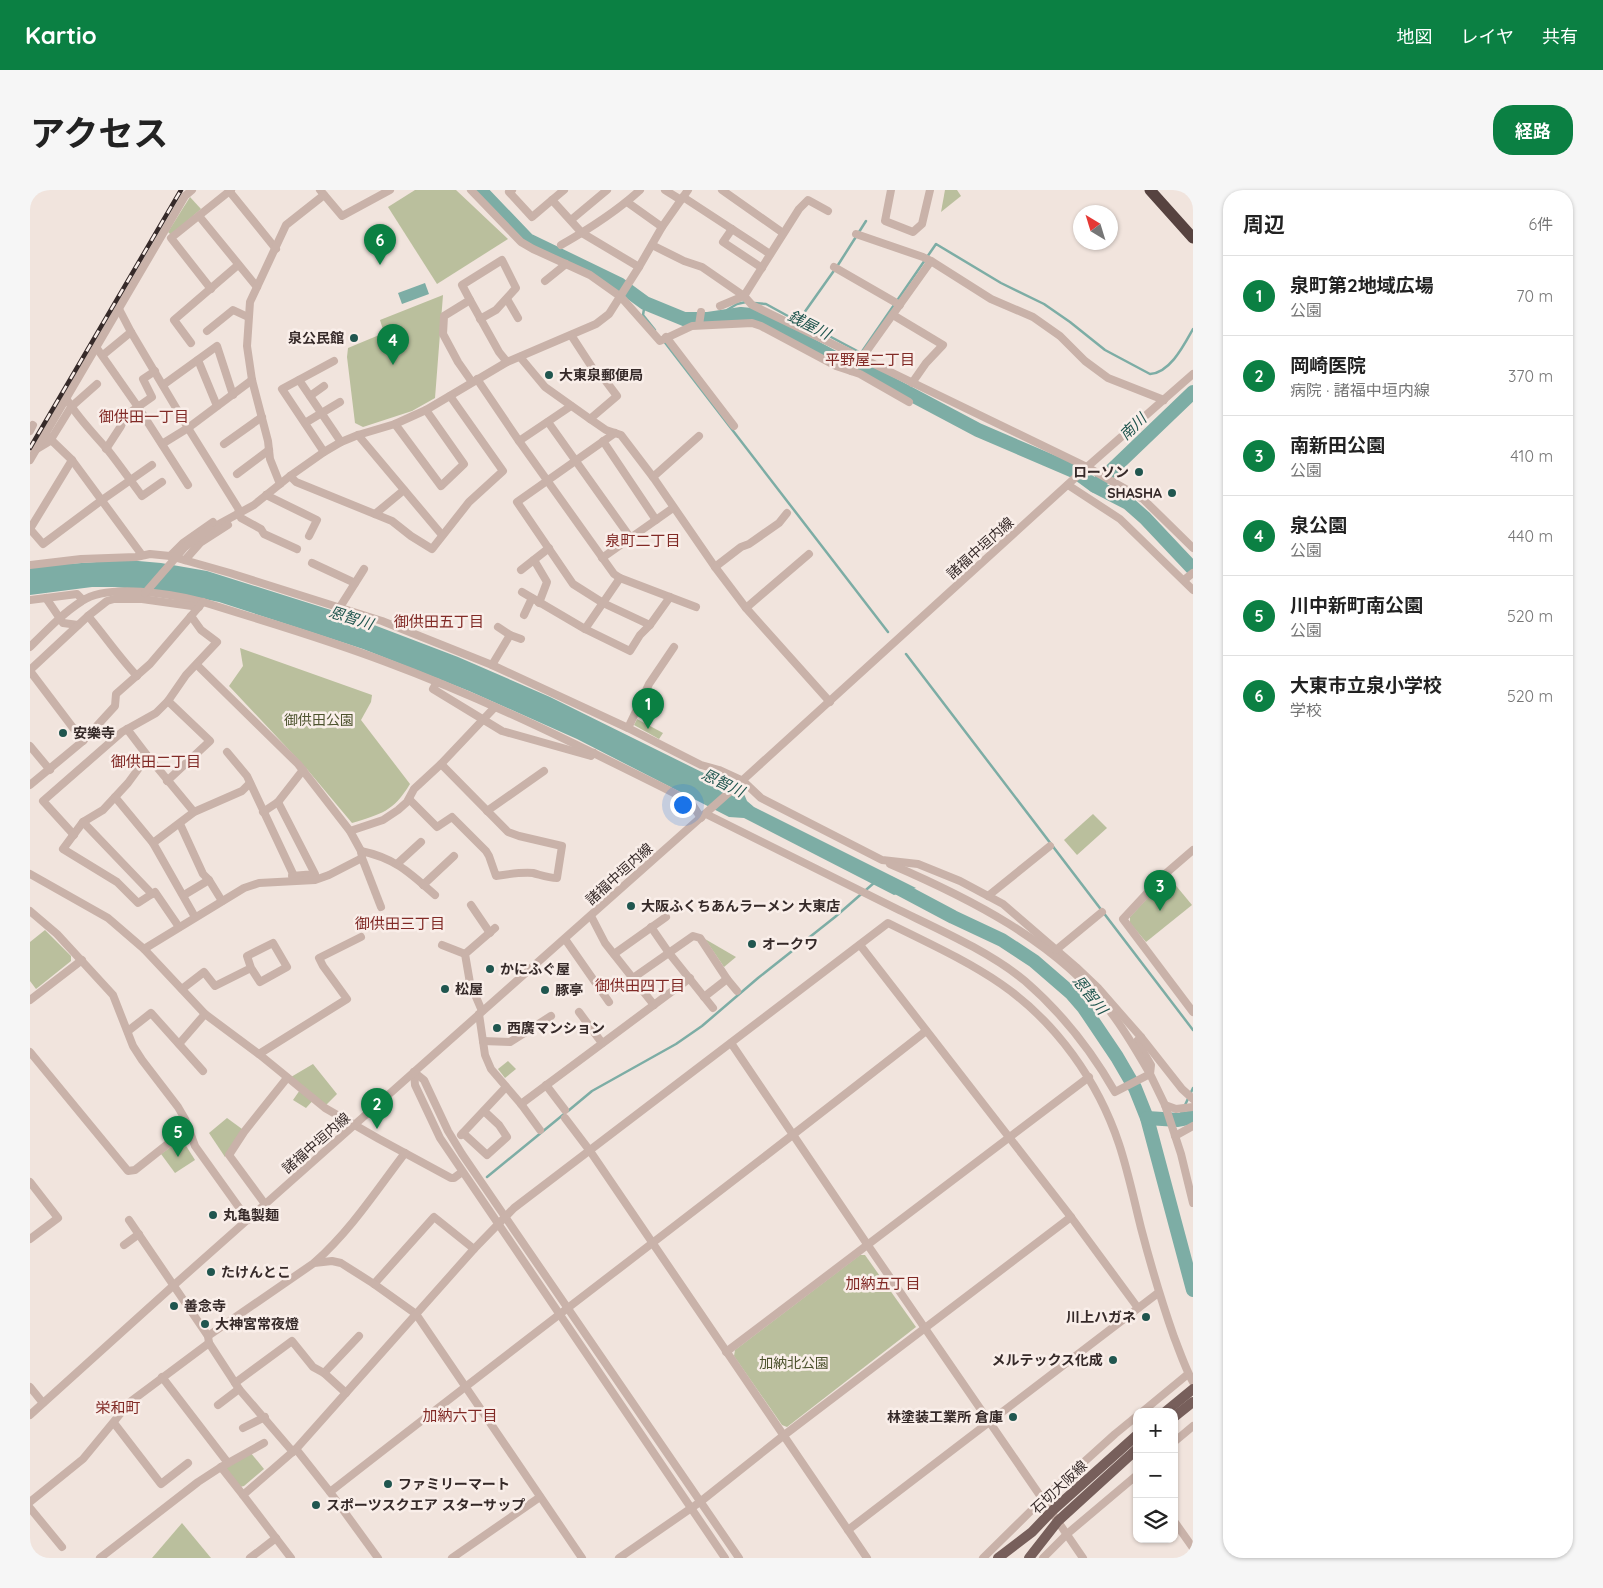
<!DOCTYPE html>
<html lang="ja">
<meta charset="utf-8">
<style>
body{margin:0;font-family:Quicksand,"Noto Sans JP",sans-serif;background:#f6f6f6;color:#222}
.controls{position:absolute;right:15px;bottom:15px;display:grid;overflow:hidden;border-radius:10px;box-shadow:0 1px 4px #0004}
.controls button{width:45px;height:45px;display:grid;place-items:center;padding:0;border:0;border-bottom:1px solid #e0e0e0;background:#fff;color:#222;font:25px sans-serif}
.compass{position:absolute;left:1043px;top:15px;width:45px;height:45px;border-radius:50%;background:#fff;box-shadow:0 1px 4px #0004;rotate:322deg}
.you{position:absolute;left:652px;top:614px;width:18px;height:18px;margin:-12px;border:4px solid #fff;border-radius:50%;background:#1a73e8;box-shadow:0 0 0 8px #1a73e833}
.badge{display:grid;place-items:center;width:32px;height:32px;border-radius:50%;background:#0b8043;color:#fff;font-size:16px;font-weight:700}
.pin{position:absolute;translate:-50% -41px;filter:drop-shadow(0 1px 2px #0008)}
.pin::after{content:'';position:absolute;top:26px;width:18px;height:15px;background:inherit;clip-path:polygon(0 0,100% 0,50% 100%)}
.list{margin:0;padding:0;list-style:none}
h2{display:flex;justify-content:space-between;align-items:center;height:65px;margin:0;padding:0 20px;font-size:21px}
h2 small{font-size:16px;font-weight:400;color:#767676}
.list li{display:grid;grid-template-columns:32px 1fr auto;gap:15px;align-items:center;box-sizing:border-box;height:80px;padding:0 20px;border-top:1px solid #e0e0e0}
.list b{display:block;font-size:19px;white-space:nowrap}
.list p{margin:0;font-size:16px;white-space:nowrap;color:#767676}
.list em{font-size:16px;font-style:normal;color:#767676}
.icon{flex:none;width:28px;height:28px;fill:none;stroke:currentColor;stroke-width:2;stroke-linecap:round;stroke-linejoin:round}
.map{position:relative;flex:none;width:1163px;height:1368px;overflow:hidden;border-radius:20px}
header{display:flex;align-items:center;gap:30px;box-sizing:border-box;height:70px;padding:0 25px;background:#0b8043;color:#fff}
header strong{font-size:24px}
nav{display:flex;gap:28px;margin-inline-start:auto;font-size:18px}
.intro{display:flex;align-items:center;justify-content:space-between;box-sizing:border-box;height:120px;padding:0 30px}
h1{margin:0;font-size:35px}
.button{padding:12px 22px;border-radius:20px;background:#0b8043;color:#fff;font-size:18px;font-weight:700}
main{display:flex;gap:30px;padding:0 30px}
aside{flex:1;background:#fff;border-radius:20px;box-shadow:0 1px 4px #0004}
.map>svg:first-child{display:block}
</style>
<header>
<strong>Kartio</strong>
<nav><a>地図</a><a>レイヤ</a><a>共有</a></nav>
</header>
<div class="intro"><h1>アクセス</h1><a class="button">経路</a></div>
<main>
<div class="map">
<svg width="1163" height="1368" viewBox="0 0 1163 1368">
<rect width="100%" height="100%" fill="#f1e4dd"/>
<!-- green -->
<g fill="#babf9d">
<polygon points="385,0 426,0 478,49 407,94 358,17"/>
<polygon points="915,0 927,0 931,6 911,22"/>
<polygon points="160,7 171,19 141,45 138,42"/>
<polygon points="413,105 405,208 382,221 333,237 325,233 317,167 318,158 354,143 350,130"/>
<path d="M210 458 342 505 341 512 331 530 380 594C363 622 351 624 322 633L276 578 199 496 213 476Z"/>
<polygon points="607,529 633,543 629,549 604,535"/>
<polygon points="1063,624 1077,638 1047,665 1034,650"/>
<polygon points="1138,686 1162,715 1116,752 1100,733 1100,727"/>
<polygon points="15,740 41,766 41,771 6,799 0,791 0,752"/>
<polygon points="675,749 706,767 694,777"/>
<polygon points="478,871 486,879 475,888 468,879"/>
<polygon points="283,874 307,904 296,915 286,907 276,918 263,910 272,897 261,887"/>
<polygon points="197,928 212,939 195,967 179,943"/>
<polygon points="149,951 153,951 165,970 145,983 131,964"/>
<polygon points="830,1065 835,1065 886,1137 757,1237 752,1235 704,1166 705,1160"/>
<polygon points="220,1262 234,1279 214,1296 210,1297 194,1277"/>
<polygon points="152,1333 181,1368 122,1368"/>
</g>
<!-- water -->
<g fill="#7dada5">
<polygon points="395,93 399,104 372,114 368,103"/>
<polygon points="97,370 131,373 177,381 323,427 428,467 520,507 694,593 714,604 717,611 724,617 886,698 864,705 714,628 699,627 547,549 439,501 333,459 189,412 146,403 85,397 62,397 0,405 0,378 21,375"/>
</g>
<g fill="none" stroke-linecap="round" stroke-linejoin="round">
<!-- stream -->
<g stroke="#7dada5" stroke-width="2.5">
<polyline points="615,113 613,125 625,140"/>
<path d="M724 113 736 114 767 131 769 130 831 163 906 54 971 93 1014 114 1040 132 1075 160 1120 184C1140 183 1154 155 1163 139"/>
<polyline points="695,127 697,120 707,114 716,112"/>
<polyline points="769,130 808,75 836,31"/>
<polyline points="633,150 858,442"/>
<polyline points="876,464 1163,840"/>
<polyline points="538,921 562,901 646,854 672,836 728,788 805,727 845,692"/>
<polyline points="1148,930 1163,898"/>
<polyline points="457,987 534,924"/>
</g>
<!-- river -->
<g stroke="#7dada5" stroke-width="14">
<polyline points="450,0 498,50 589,94 615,113 654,129 678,129 711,124 721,125 734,130 810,171 818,171 948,240 1046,282 1065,296 1098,313 1115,328 1163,379"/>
<polyline points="1065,296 1163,202"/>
<polyline points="859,693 923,727 972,750 1004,771 1041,803 1054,818 1087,867 1105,898 1117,928 1163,1100"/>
<polyline points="1117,928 1148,930 1163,927"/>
</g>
<!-- minor -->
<g stroke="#c9b2a9" stroke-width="8">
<polyline points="290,0 312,26 360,0"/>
<polyline points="441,0 491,52 503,59 560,85 591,107 630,151 662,136 722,133 731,136 806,176 830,184 879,212"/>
<polyline points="482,0 479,2 502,27 522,10"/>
<polyline points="534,0 522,10 552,43 609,77"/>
<polyline points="635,0 651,10"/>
<polyline points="692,0 753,43"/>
<polyline points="861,0 855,31 883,42 892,34 900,0"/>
<polyline points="200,2 246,59"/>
<polyline points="653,7 740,64"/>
<polyline points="597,12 632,37"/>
<polyline points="169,26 227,97"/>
<polyline points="541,30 577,0"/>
<polyline points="702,39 693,52 732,78"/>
<polyline points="826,44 893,67 901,71 961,109 1003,127 1030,146 1055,171 1078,188 1134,210"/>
<path d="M531 55C559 39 586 22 610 0"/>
<polyline points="622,55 654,71 672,77 714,106 722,115 1057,277 1113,309 1163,358"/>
<polyline points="804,77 870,115"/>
<polyline points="515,91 536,74"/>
<polyline points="181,99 141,48 201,0"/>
<polyline points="477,109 488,128"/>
<polyline points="440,110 469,162 477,172"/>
<polyline points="690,116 714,106 769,19 778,10 798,21"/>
<polyline points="89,119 101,142 158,238 208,318 211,328 231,339 234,344 267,359"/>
<polyline points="863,125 913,155 896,173 882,193"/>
<polyline points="669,135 671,122"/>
<polyline points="177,141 203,120 218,127"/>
<polyline points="541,145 569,188 575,190 587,206 560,229"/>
<polyline points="636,147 704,236"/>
<polyline points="161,153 144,130 208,75"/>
<polyline points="66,157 108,217 158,295"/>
<polyline points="73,165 101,142"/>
<polyline points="490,167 515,197 560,229 576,240 591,245 623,287 685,377 716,418 800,512"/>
<polyline points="168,170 187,216"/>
<polyline points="821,181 831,169 901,71"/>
<polyline points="447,189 489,251 584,384 590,388 666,417"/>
<polyline points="269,190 311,252"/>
<polyline points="442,192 428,172 413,144 414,126 440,110 432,95 472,70 486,98 466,120 450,129"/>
<polyline points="133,195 187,156 203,205"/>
<polyline points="280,206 294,196"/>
<path d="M36 208C47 227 63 243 77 259 89 274 100 290 112 306L132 292"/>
<polyline points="518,232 600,347"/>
<polyline points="275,233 310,212"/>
<polyline points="365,234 411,296 434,274 396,220"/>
<polyline points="0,241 3,235"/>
<polyline points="14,243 42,270 112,365"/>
<polyline points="585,243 487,312 543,394 573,413 620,435"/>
<polyline points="328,245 412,345"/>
<polyline points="489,251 541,216"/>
<polyline points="573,251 626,330"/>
<polyline points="132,254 158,238 222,190"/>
<polyline points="194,254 232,227"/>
<polyline points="76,259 91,236 95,226 122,207 113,189 125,181"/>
<polyline points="5,260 20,251 41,217 67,194"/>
<polyline points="294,262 252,199 304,171"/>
<polyline points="0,270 155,6 162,0"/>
<polyline points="207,284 239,260"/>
<polyline points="260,286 266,292 362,331 381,346 402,359 439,312 473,281 420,206"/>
<polyline points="623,287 669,246"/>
<polyline points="250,294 240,269 238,251 222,190 217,156 220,112 256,35 294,5"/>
<polyline points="1038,295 1090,329 1163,400"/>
<polyline points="236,305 287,330 279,346"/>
<polyline points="345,324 374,300"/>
<polyline points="0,339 13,354 72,310 122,275"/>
<polyline points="0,339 42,270"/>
<polyline points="180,339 224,315 260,286 294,262 311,252 328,245 365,234 396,220 477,172 566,134 579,124 609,77 632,37 658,0"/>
<polyline points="140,366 153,353 183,332"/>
<polyline points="572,368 643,318"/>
<polyline points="155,370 170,353 198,335"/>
<polyline points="504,370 517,392 509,413"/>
<polyline points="282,373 325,393"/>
<polyline points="0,375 51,369 106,367 120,364 140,366 200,383 352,431 462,475 598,538 671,575 689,580 713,591 731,608 852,670 888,674 930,691 973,714 1046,777 1068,798 1111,847 1107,851 1121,875 1120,884 1135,915 1151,964 1163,1013"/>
<polyline points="685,377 711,357 719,354 749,333 757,323"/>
<polyline points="491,380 519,358"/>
<polyline points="1154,390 1163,383"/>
<polyline points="492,402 555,439 600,461 610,445 620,435 640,407"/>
<polyline points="16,408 33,433 48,435"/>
<polyline points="0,410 47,404 53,410"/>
<polyline points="310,417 334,379"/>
<polyline points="716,418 779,364"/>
<polyline points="494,425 502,408"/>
<path d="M58 426C75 446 89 467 107 486"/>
<polyline points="468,437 480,445 491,449"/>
<polyline points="555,439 590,388"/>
<path d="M0 457C16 441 33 423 52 411 79 393 142 404 173 412 234 431 296 449 356 472 461 511 560 561 660 611L671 628"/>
<polyline points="462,475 480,445"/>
<polyline points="0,480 58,426 77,411 84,409 112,409 169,417"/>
<polyline points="0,481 53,551"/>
<polyline points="407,492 403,499 472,541 561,566 564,563"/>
<polyline points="598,538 619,494 644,457"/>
<polyline points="97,539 116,564 109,578 98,593 73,620 53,632 33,659 87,692 108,713 125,702 149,737"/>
<polyline points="0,556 20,580"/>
<polyline points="197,562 217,586 264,686"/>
<polyline points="116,564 164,622"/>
<polyline points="137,591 180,551 138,511"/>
<polyline points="0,595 53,551 85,516 86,504 120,474 173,412"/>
<polyline points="85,607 123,653 165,727"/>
<path d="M379 609 407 637 422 627 456 661 459 666 466 686C479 684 490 682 503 683 511 685 518 688 527 688L532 656 489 646 478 642 411 574"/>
<polyline points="248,612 285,684 262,686"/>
<polyline points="457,621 514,581"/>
<polyline points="233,622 248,612 273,580"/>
<path d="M676 624C740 656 805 688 869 720 910 740 960 762 995 791 1032 823 1061 860 1085 902L1120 884C1107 862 1095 840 1079 820 1025 751 939 708 860 674"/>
<polyline points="53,632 122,704"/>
<polyline points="150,634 173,684 179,690 192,711"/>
<polyline points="320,641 353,630 368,620 377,612 384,599 411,574 465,517"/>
<polyline points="44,645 13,611 92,542 126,523 138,511 156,485 187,452 171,440 161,426"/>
<polyline points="123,653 164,622 212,601 220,593"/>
<polyline points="1163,660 1134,685 1093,729 1163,822"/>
<path d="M331 661C365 668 380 683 405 705"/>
<polyline points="332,668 351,717"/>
<polyline points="367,674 391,652"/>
<polyline points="0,684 78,728 114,759 175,824 230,865 295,918 349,949 421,988 424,988 432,982"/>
<polyline points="393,695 424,666"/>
<polyline points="154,705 179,690"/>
<polyline points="958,706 1020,656"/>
<polyline points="441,715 460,743"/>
<polyline points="0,721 27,744 83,805 103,856 112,870 148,917 155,929 165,956 218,1030"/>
<polyline points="561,726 575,753 624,815"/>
<polyline points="621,737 639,763 683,818"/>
<polyline points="535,749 579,812"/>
<polyline points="412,755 435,764"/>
<polyline points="830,755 1041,1027 1108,1118"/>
<polyline points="114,759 214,698 229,693 285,690 299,685 332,668 331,661 320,641 268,574 167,475"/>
<polyline points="1026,760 1072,722"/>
<polyline points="584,764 636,727"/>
<polyline points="603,788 663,746 670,748 697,789"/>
<polyline points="152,799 174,782 185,796 221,778 217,766 243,753 257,777 230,792 221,778"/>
<polyline points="674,807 697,789 707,801"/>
<polyline points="0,810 52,770"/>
<polyline points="452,821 440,793 435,764 465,738"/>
<polyline points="549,822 572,853"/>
<polyline points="449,824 455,865 461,879 491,914 510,940"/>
<polyline points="98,841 121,823 173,881"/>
<polyline points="1111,847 1152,899 1163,909"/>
<polyline points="453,851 480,852 521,826"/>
<polyline points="701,853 837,1054 1053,1368"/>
<polyline points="149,854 175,824"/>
<polyline points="0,862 98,981 105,980 158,938"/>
<polyline points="229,864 317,809 293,776 289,768 331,747"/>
<polyline points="384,882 394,890 418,941 432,964 709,1368"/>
<polyline points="384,882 385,895 410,948 695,1368"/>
<polyline points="516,895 535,920"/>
<polyline points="491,914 660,788"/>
<polyline points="1135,915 1146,919 1163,917"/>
<polyline points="535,928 560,961 837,1368"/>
<polyline points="433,943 457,965 477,947 469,935 454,921"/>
<polyline points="431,945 476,897"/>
<polyline points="1145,946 1163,936"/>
<polyline points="0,992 28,1028 0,1049"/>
<polyline points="235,1014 199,965 214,942 257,888"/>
<polyline points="99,1030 178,1146 179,1153 209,1199 263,1262"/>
<polyline points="94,1055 109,1044"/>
<path d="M285 1072C321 1040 346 1001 375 963"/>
<polyline points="344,1094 404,1027 444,1059"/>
<polyline points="178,1146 284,1073 302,1071 311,1073 344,1094 386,1124 552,1368"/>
<polyline points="696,1162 1059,887"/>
<polyline points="294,1183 329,1146"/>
<polyline points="132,1187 198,1273"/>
<polyline points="205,1193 262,1151 283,1177 294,1183 316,1203"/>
<polyline points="0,1197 13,1213"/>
<polyline points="188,1215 209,1199"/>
<polyline points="1112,1222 1158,1184"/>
<polyline points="0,1225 144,1095 704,598 1057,277 1163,184"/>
<polyline points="84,1233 131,1294 158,1273"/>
<polyline points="213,1238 235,1227"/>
<polyline points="1144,1252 1163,1236"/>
<polyline points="266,1259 300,1302"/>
<polyline points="191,1277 213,1305"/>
<polyline points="0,1312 53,1269 100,1212 179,1153"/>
<polyline points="0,1318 32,1357"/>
<polyline points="1144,1331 1163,1358"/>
<polyline points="818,1340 1128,1103"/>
<polyline points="70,1368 168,1292 191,1277 234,1253"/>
<polyline points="220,1368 246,1348"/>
<path d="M261 1368 213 1305 266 1259 444 1059 484 1018 858 733C896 752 936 770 971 794 1026 832 1068 891 1089 954 1098 981 1104 1010 1111 1038 1121 1076 1131 1110 1144 1147 1150 1162 1155 1178 1163 1192"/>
<path d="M348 1368 300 1302C498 1147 699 996 896 841"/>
<polyline points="422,1368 510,1307"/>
<polyline points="589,1368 670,1312 753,1246 1041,1027"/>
<polyline points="953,1368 1013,1309 1085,1244 1107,1226"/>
<polyline points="1013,1368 1037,1344 1107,1285"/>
</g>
<!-- major -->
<g stroke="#775f5b" stroke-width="10">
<polyline points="1135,1222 1163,1199"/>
<polyline points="1144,1227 1163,1212"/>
<polyline points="968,1368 1002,1342 1022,1321 1107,1245"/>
<polyline points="999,1368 1028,1331 1107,1259"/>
</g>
<!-- highway -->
<polyline stroke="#574340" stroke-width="11" points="1120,0 1163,48"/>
<!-- rail casing -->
<g stroke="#362a29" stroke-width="4.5">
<polyline id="rail" points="0,258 151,0"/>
</g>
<!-- rail -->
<use href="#rail" stroke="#f9eee9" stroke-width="2.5" stroke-dasharray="8" stroke-linecap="butt"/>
<!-- minor-bridge -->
<polyline stroke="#c9b2a9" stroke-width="8" points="115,403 155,357 180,339"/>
</g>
<!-- markers -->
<g fill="#20564f" stroke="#f9eee9" stroke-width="2">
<circle cx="324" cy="148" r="5"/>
<circle cx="519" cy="185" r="5"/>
<circle cx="1109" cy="282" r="5"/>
<circle cx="1142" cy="303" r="5"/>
<circle cx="33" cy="543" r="5"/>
<circle cx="601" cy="716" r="5"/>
<circle cx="722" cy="754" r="5"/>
<circle cx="460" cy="779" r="5"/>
<circle cx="415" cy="799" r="5"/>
<circle cx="515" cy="800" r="5"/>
<circle cx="467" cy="838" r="5"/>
<circle cx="183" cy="1025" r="5"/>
<circle cx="181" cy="1082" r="5"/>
<circle cx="144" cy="1116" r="5"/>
<circle cx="1116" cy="1127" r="5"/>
<circle cx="175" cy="1134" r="5"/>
<circle cx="1083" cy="1170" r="5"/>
<circle cx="983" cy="1227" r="5"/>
<circle cx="358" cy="1294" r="5"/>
<circle cx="286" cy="1315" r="5"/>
</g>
<g text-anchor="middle" stroke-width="5" stroke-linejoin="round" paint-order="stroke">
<!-- poi labels -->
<g font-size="14" font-weight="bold" fill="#362a29" stroke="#f9eee9" text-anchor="start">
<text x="314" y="153" text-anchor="end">泉公民館</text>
<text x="529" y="190">大東泉郵便局</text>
<text x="1099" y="287" text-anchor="end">ローソン</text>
<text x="1132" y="308" text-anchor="end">SHASHA</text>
<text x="43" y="548">安樂寺</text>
<text x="611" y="721">大阪ふくちあんラーメン 大東店</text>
<text x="732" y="759">オークワ</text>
<text x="470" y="784">かにふぐ屋</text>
<text x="425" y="804">松屋</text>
<text x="525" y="805">豚亭</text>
<text x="477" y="843">西廣マンション</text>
<text x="193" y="1030">丸亀製麺</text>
<text x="191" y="1087">たけんとこ</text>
<text x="154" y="1121">善念寺</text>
<text x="1106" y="1132" text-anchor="end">川上ハガネ</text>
<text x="185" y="1139">大神宮常夜燈</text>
<text x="1073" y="1175" text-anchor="end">メルテックス化成</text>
<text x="973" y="1232" text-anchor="end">林塗装工業所 倉庫</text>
<text x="368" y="1299">ファミリーマート</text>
<text x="296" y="1320">スポーツスクエア スターサップ</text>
</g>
<!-- street labels -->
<g font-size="14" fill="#362a29" stroke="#f9eee9">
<text transform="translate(950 358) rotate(-42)" y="5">諸福中垣内線</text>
<text transform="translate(589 684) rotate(-42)" y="5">諸福中垣内線</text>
<text transform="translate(286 953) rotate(-41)" y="5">諸福中垣内線</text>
<text transform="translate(1029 1297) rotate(-43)" y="5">石切大阪線</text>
</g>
<!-- park labels -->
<g font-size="14" fill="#4d532e" stroke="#f9eee9">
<text x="289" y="535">御供田公園</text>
<text x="764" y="1178">加納北公園</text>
</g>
<!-- water labels -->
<g font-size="15" font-style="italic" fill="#20564f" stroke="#f9eee9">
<text transform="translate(779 135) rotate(27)" y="5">銭屋川</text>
<text transform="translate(1103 237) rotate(-44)" y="5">南川</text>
<text transform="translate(321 428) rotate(17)" y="5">恩智川</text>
<text transform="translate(693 593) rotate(26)" y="5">恩智川</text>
<text transform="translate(1060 805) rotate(51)" y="5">恩智川</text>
</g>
<!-- neighbourhood labels -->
<g font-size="15" fill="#812a26" stroke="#f9eee9">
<text x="840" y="175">平野屋二丁目</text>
<text x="114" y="232">御供田一丁目</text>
<text x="613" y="356">泉町二丁目</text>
<text x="409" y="437">御供田五丁目</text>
<text x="126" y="577">御供田二丁目</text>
<text x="370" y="739">御供田三丁目</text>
<text x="610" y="801">御供田四丁目</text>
<text x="853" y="1099">加納五丁目</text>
<text x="88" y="1223">栄和町</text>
<text x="430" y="1231">加納六丁目</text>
</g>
</g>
</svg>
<div class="controls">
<button>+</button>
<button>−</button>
<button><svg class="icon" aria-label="layers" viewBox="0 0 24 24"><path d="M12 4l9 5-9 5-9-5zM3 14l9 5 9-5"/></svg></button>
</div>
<svg class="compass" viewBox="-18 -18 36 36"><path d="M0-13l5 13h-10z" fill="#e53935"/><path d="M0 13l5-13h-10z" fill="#767676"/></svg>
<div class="you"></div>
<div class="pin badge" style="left:618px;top:539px">1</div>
<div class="pin badge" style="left:347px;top:939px">2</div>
<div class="pin badge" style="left:1130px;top:721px">3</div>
<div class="pin badge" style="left:363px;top:175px">4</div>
<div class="pin badge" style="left:148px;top:967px">5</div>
<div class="pin badge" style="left:350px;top:75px">6</div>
</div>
<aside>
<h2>周辺<small>6件</small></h2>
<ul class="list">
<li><span class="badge">1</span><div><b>泉町第2地域広場</b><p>公園</p></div><em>70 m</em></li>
<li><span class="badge">2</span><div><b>岡崎医院</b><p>病院 · 諸福中垣内線</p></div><em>370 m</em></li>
<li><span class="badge">3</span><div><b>南新田公園</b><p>公園</p></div><em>410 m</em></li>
<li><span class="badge">4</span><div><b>泉公園</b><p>公園</p></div><em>440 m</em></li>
<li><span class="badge">5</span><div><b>川中新町南公園</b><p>公園</p></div><em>520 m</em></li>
<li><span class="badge">6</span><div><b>大東市立泉小学校</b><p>学校</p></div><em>520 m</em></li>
</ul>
</aside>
</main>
